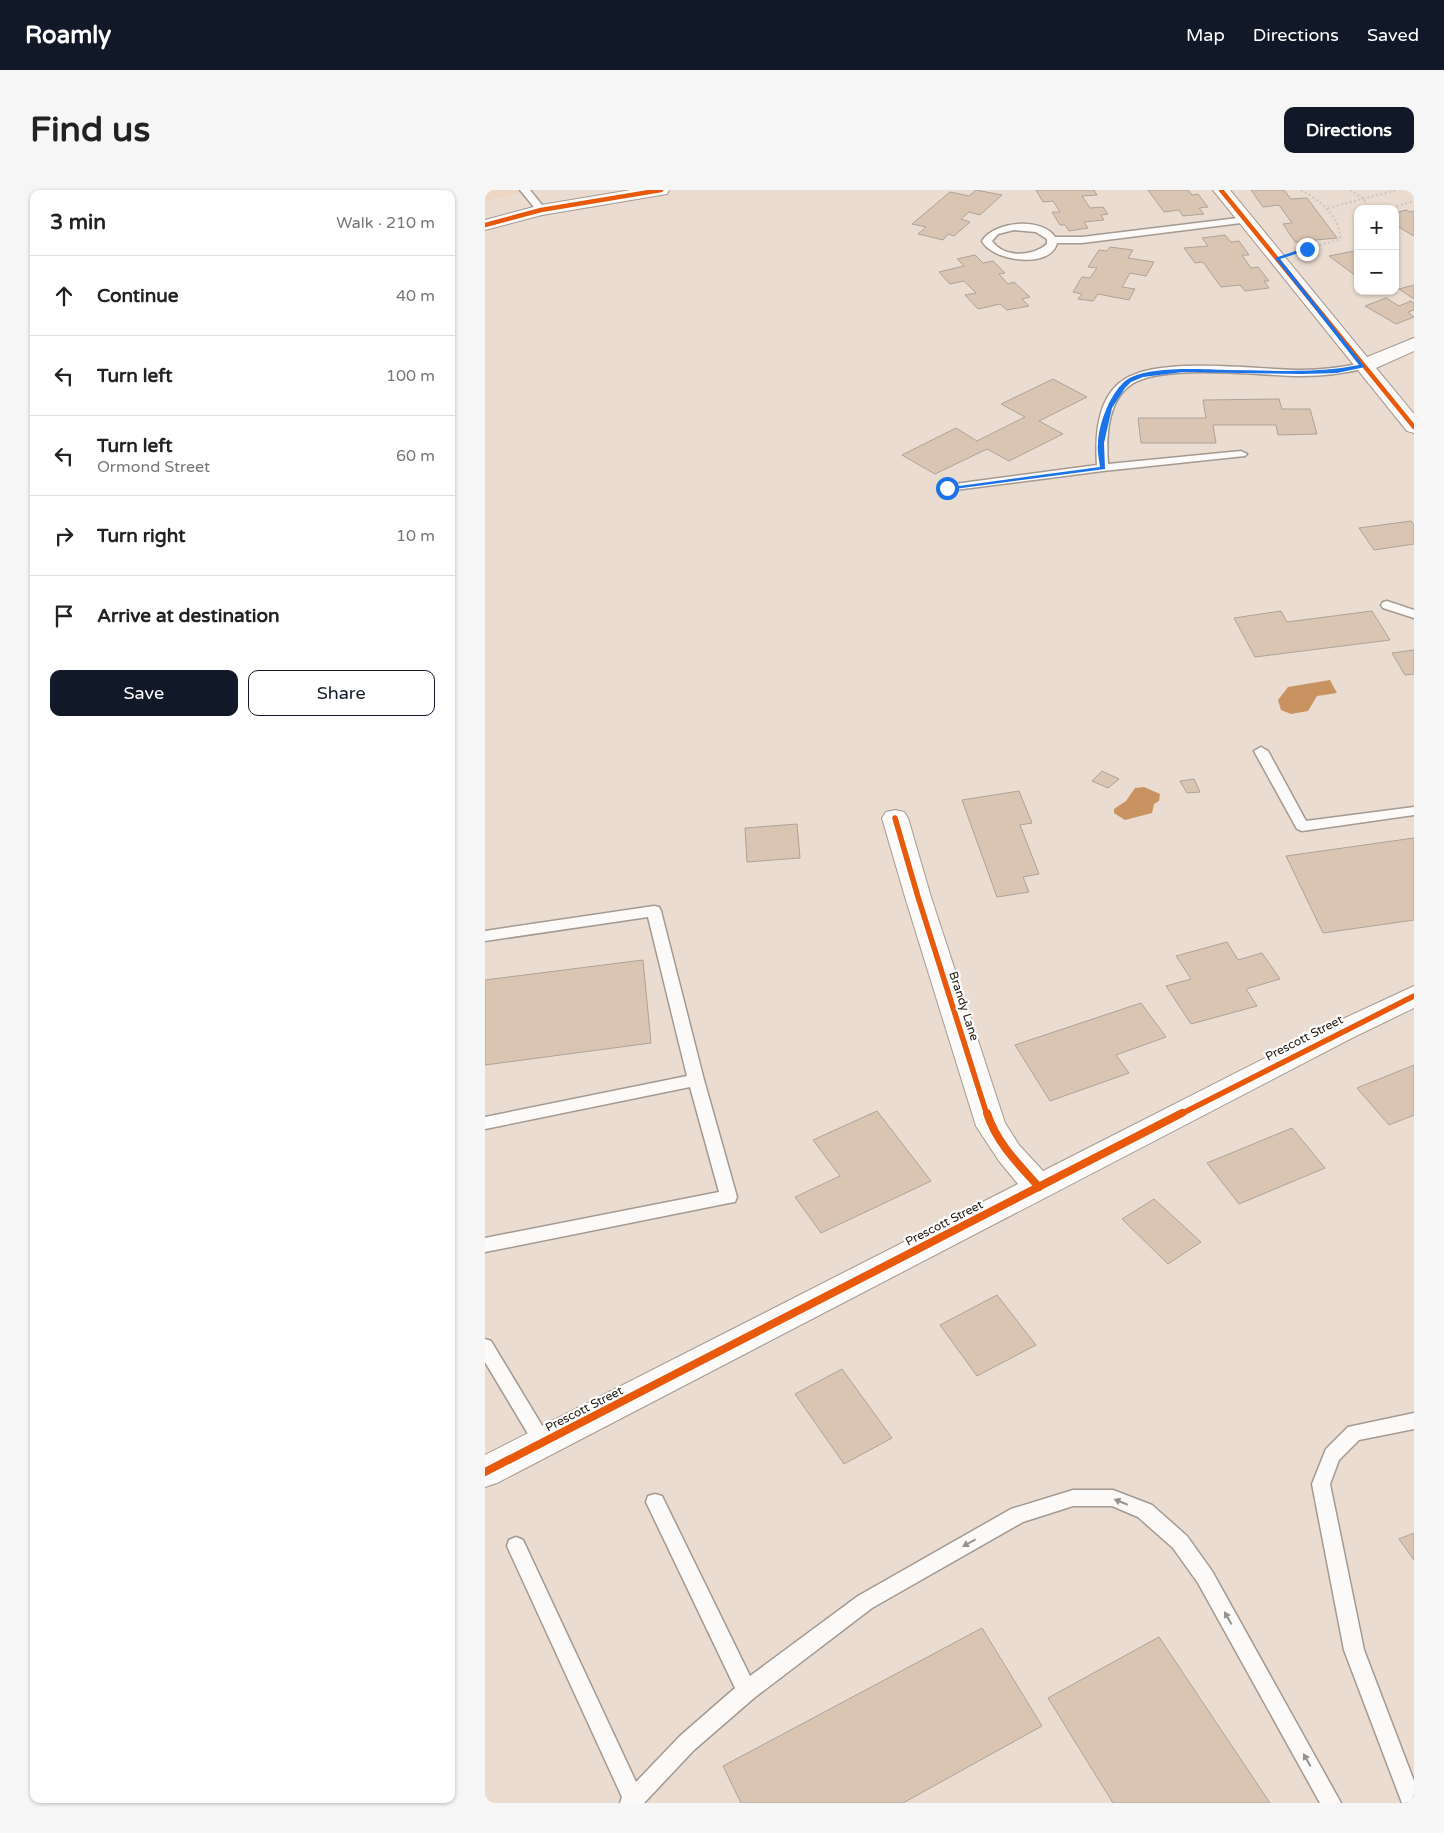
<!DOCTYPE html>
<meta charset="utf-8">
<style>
body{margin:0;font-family:"Varela Round",sans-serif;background:#f6f6f6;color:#222}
.controls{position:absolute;right:15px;top:15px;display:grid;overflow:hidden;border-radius:10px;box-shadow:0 1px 4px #0004}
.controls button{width:45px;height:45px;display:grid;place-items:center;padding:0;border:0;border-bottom:1px solid #e0e0e0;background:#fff;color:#222;font:25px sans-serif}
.stop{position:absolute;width:15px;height:15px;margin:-11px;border:4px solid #1a73e8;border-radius:50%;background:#fff}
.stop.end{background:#1a73e8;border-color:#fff;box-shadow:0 1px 5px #0008}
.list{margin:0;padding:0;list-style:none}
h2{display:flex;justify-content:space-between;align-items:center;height:65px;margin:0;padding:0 20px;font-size:21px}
h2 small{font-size:16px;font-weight:400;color:#767676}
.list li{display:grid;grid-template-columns:32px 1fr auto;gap:15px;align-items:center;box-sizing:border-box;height:80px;padding:0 20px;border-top:1px solid #e0e0e0}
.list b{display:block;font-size:19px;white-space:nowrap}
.list p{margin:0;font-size:16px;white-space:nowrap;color:#767676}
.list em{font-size:16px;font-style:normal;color:#767676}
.actions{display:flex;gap:10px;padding:15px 20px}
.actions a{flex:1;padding:11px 0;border:1px solid #111827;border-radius:10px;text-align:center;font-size:18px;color:#111827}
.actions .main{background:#111827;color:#fff}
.icon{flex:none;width:28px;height:28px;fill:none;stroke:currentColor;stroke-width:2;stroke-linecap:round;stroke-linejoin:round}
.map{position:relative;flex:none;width:929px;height:1613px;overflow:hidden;border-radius:10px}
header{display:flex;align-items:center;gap:30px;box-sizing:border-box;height:70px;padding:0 25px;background:#111827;color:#fff}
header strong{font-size:24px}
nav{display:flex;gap:28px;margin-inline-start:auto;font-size:18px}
.intro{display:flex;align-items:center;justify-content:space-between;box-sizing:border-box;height:120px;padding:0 30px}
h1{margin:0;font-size:35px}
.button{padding:12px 22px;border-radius:10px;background:#111827;color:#fff;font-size:18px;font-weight:700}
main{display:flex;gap:30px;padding:0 30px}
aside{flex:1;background:#fff;border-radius:10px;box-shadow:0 1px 4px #0004}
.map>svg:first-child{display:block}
</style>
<header>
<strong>Roamly</strong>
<nav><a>Map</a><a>Directions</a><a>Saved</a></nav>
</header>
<div class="intro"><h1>Find us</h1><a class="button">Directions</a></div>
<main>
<aside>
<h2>3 min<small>Walk · 210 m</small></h2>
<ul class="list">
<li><svg class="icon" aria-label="ahead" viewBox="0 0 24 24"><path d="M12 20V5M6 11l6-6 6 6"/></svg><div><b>Continue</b></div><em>40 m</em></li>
<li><svg class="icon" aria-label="left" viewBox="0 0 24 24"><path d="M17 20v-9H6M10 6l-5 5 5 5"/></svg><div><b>Turn left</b></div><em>100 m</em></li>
<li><svg class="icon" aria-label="left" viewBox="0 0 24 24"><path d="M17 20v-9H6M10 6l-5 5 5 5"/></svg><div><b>Turn left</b><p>Ormond Street</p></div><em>60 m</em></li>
<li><svg class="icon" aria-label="right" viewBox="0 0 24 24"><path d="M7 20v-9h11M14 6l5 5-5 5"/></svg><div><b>Turn right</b></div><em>10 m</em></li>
<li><svg class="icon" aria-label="arrive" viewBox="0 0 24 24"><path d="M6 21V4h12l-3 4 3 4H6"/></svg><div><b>Arrive at destination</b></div></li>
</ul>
<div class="actions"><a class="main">Save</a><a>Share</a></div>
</aside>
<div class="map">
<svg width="929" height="1613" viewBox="0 0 929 1613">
<rect width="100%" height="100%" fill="#eadcd0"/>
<!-- built -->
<polygon fill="#efd6c3" points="0,0 45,0 0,11"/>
<!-- water -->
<g fill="#c89361">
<polygon points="845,490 852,503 832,506 823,521 806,524 796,520 793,510 803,497"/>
<polygon points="659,597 675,604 674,611 669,614 667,623 640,630 629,623 629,619 641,611 650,598"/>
</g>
<!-- building -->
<g fill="#dac5b3" stroke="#ada299">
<polygon points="491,0 517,5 495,25 484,22 476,29 485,32 469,46 463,44 458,50 433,44 441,37 427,34 465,2 484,6"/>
<polygon points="551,0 609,0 612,5 597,6 605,18 618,17 623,24 616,25 619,30 599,32 603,38 584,41 580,35 575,35 567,22 575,22 568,11 558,12"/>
<polygon points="663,0 703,0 707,5 713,4 723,17 714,18 719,24 698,26 694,20 679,22"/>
<polygon points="766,0 799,0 806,9 822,8 852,48 810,52 798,34 807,33 794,15 778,17"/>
<polygon points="921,20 925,22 929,21 929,46 910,35 910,23"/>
<polygon points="740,45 746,52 754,51 764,65 757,65 766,78 773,77 784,91 779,91 784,98 760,101 755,95 736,97 718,72 710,73 699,58 723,56 717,48"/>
<polygon points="625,57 648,60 643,68 669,72 661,86 645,83 637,97 650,99 644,110 613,104 608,111 593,109 597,104 588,102 597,87 605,88 612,78 603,77 614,60 622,61"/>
<polygon points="869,61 873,64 873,85 871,86 844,66"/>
<polygon points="490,65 498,73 508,71 520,83 514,84 523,94 529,92 545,107 537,109 544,116 522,120 515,114 493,119 480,105 491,103 479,91 465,94 454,82 479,76 472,69"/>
<polygon points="929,95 929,109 914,99"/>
<polygon points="901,108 914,116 926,111 929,113 929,120 923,122 929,127 911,134 880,116"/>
<polygon points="568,189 602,207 554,231 578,244 524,271 502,259 450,284 417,265 471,238 492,251 540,227 516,214"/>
<polygon points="794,209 797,219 825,219 832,244 793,245 791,235 728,235 731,253 656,253 653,228 721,228 718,210"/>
<polygon points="926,331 929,335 929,354 889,360 874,338"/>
<polygon points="796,421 802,432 887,421 905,450 770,467 749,428"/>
<polygon points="929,460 929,484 920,485 907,463"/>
<polygon points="617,581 634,589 623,598 607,591"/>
<polygon points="709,589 715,602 702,603 695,591"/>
<polygon points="534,601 547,633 535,635 554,684 538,687 544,702 512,707 477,610"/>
<polygon points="312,634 315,668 262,672 260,638"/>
<polygon points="929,648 929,730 838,743 801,666"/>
<polygon points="742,752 753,770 777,763 795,789 761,799 772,816 706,834 681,796 706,789 691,766"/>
<polygon points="158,770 166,853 0,875 0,790"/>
<polygon points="656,813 681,847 631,865 644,883 565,911 530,855"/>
<polygon points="929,875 929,925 904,935 872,898"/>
<polygon points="392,921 446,991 336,1043 310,1007 355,986 328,950"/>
<polygon points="807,938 840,978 754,1014 722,973"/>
<polygon points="669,1009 716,1052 683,1074 637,1029"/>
<polygon points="512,1105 551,1155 492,1186 455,1135"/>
<polygon points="357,1179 407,1248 359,1274 310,1204"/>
<polygon points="929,1343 929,1370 914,1349"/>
<polygon points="497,1438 557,1536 418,1613 256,1613 238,1576"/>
<polygon points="674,1447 785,1613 628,1613 563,1508"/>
</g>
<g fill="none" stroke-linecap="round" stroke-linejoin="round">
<!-- lane casing -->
<g stroke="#a49991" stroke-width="3">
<g id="lane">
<polygon points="35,0 45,0 61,20 59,22 53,22"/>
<path d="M761 27 764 28V32L597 53H572C566 79 508 72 497 51 509 31 557 27 570 47H597ZM529 40 551 42 562 49V54C547 67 519 68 507 51L513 44Z"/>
<path d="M878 173 882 174 883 176 882 178C861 183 839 186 817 186 777 186 680 173 647 194 622 210 621 248 623 274L756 261 762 264 760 266 618 281 462 301 456 298 462 295 612 275C610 246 612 206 640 189 678 166 772 180 817 180 838 180 858 177 878 173Z"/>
<polygon points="902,411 929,420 929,428 898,418 896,415 898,412"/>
<polygon points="776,557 783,561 821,631 929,617 929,625 817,641 812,639 769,561"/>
<polygon points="169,716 174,717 176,721 219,890 252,1007 250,1012 244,1013 0,1062 0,1048 234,1002 205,897 0,939 0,927 202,886 163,727 0,751 0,741"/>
<polygon points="0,1149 6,1151 64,1247 67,1253 64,1259 58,1261 52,1259 0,1172"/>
<polygon points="929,1223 929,1239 874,1250 854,1270 845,1294 879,1460 929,1591 929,1613 917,1613 859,1460 827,1294 841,1259 863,1237"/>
<polygon points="588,1300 628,1300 667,1315 702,1346 727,1381 856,1613 835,1613 713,1393 688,1358 653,1327 627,1316 588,1316 538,1332 387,1418 269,1508 209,1560 159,1613 135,1613 137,1607 22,1356 24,1350 31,1347 38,1350 151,1592 195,1546 250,1498 161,1312 163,1306 170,1304 177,1306 265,1486 373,1406 526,1319"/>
</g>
</g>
<!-- street casing -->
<g stroke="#a49991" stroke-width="2">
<g id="street">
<polygon points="728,0 745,0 882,167 929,148 929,161 891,178 929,224 929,243 922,241"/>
<polygon points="410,620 419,622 423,628 446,707 520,933 534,955 558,981 847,834 929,796 929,818 867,848 12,1293 0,1297 0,1265 533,994 514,971 491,936 420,707 397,628 401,622"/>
</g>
</g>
<!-- secondary casing -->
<g stroke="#a49991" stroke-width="2">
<polygon id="secondary" points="146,0 184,0 182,4 176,5 57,25 0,40 0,30 56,15"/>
</g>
<!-- path -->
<g stroke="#cecac7" stroke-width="2.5" stroke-dasharray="2 2.5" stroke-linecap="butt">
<path d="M816 0C835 11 855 25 855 49L821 59"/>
<polyline points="865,0 879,9 881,19"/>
<polyline points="843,18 912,0"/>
<polyline points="903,19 929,11"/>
</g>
<!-- lane -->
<use href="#lane" fill="#fcfaf8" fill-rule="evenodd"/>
<!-- street -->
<use href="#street" fill="#fcfaf8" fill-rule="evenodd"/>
<!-- secondary -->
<use href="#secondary" fill="#fcfaf8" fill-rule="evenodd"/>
<!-- cycleway-far2 casing -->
<g stroke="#fff" stroke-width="7">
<g id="cycleway-far2">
<polyline points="736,0 929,237"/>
<polyline points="0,35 56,20 176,0"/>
</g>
</g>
<!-- cycleway-far1 casing -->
<g stroke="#fff" stroke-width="9">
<g id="cycleway-far1">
<polyline points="410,628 433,707 502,925"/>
<polyline points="694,925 929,806"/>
</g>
</g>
<!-- cycleway casing -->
<g stroke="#fff" stroke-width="11">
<g id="cycleway">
<path d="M502 923C511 952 534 975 554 997"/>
<polyline points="0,1282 697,923"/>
</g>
</g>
<!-- cycleway-far2 -->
<use href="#cycleway-far2" stroke="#e8590c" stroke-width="4.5"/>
<!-- cycleway-far1 -->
<use href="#cycleway-far1" stroke="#e8590c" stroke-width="5.5"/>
<!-- cycleway -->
<use href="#cycleway" stroke="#e8590c" stroke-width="8"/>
</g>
<!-- one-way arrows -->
<defs><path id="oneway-solid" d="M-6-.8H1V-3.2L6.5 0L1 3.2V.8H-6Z" transform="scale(1.25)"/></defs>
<g fill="#98938e">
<use href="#oneway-solid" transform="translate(636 1312) rotate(-158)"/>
<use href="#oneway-solid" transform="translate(484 1353) rotate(151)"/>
<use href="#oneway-solid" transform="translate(743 1428) rotate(-119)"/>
<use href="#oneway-solid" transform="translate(822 1570) rotate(-119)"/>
</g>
<!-- route -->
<path fill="#1a73e8" d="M822 57 823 60 795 69 880 177 852 183 817 184 698 182 658 187 646 192 640 198 627 218 619 253 620 279 462 300 459 298 615 277C614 269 612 261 613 254 613 235 626 200 643 189 665 176 714 179 741 180 785 180 830 184 874 175L790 68Z"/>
<g text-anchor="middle" stroke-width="4.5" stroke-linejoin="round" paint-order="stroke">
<!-- street labels -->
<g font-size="12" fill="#1e150d" stroke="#fff">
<text transform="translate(479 816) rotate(72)" y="4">Brandy Lane</text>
<text transform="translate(819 848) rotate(-27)" y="4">Prescott Street</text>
<text transform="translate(459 1033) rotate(-27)" y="4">Prescott Street</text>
<text transform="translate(99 1219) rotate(-27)" y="4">Prescott Street</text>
</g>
</g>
</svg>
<div class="controls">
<button>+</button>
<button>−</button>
</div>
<div class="stop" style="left:462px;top:298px"></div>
<div class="stop end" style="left:822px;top:59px"></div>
</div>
</main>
